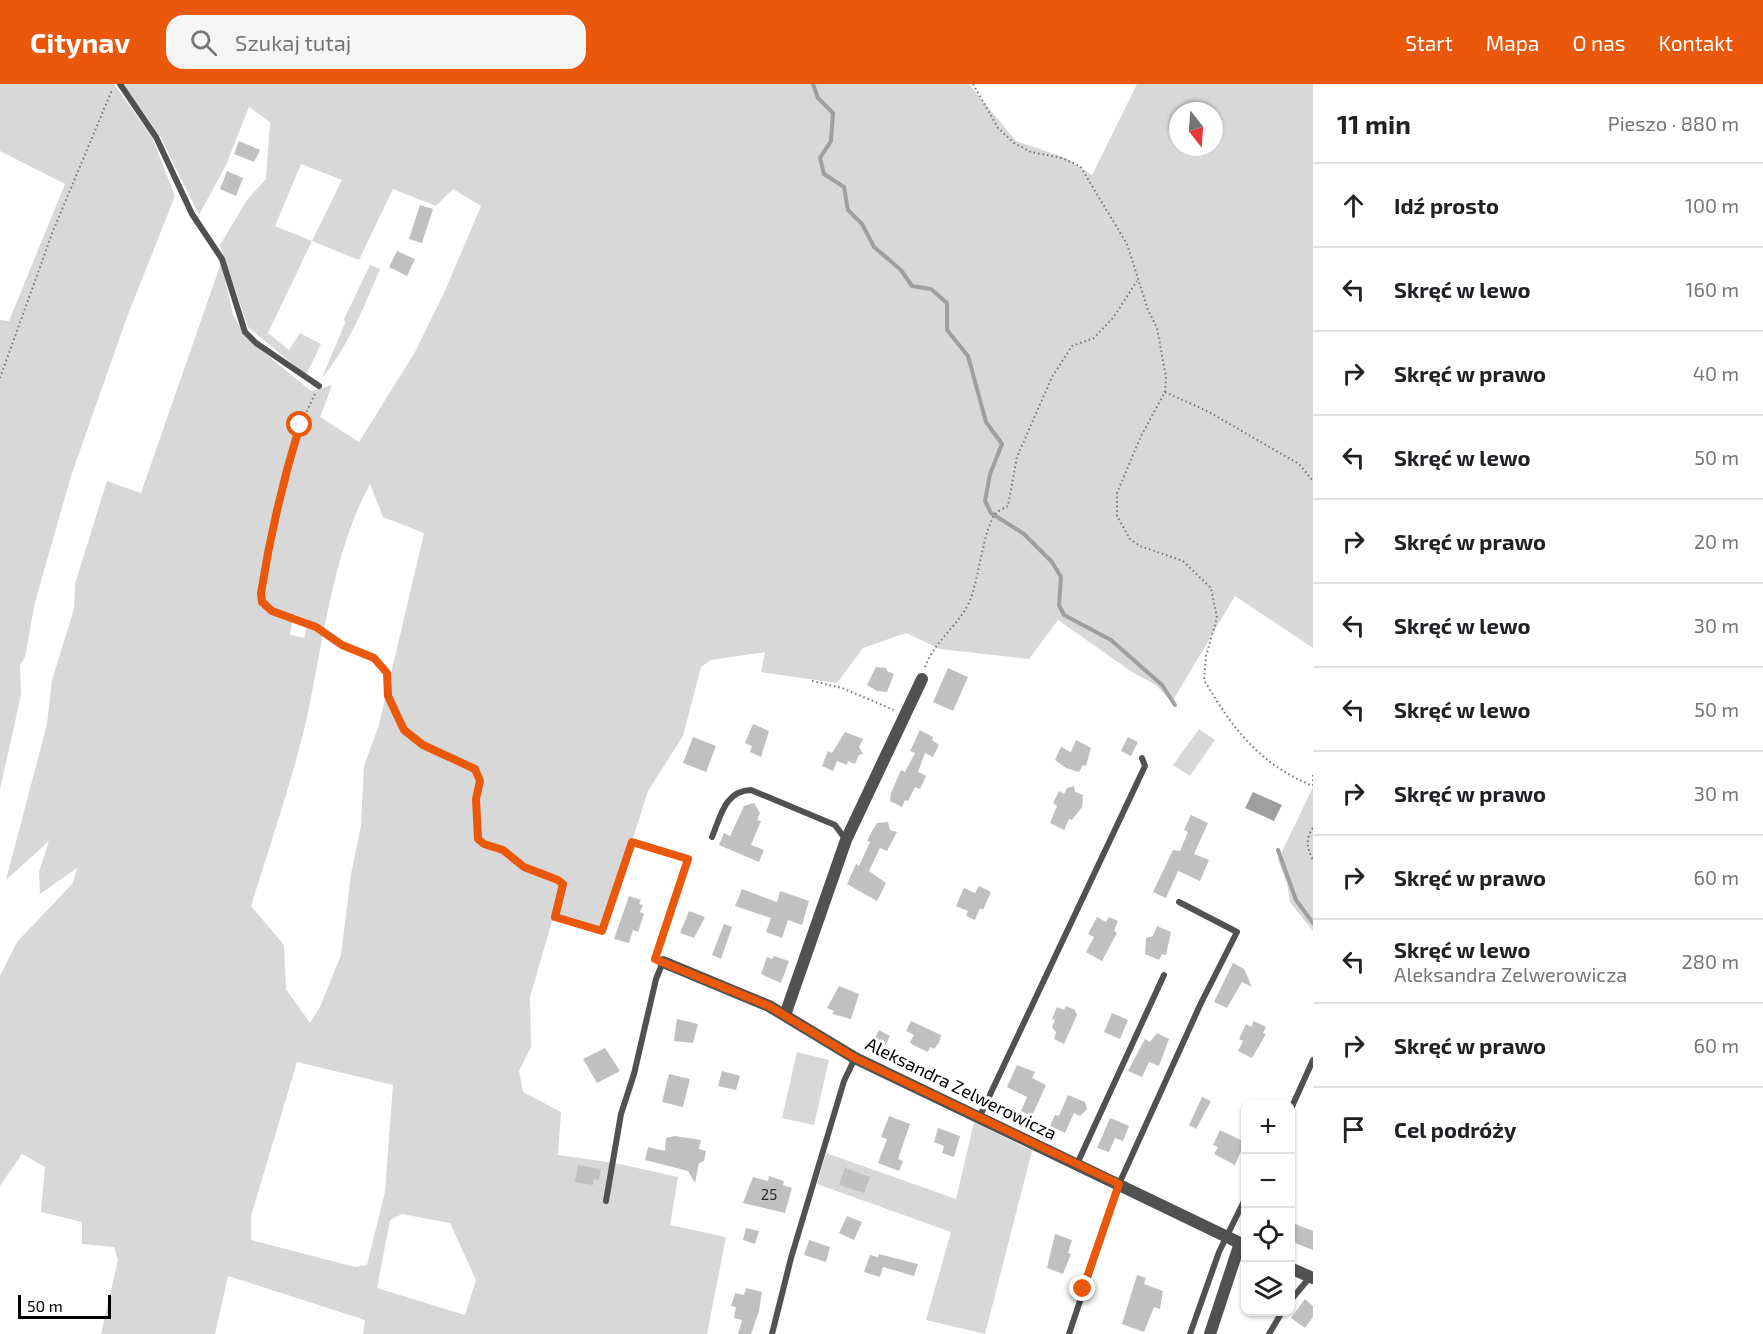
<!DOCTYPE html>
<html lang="pl">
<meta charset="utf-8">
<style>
body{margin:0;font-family:"Exo 2",sans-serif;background:#f6f6f6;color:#202124}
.controls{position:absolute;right:18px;bottom:18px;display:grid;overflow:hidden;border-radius:12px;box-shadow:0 2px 4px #0004}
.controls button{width:54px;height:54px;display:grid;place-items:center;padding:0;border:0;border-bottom:2px solid #e0e0e0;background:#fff;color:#202124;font:30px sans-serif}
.compass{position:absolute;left:1169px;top:18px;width:54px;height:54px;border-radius:50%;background:#fff;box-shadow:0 2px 4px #0004;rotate:163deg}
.scale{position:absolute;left:18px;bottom:15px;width:93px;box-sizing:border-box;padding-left:6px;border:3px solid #000;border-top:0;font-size:16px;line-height:21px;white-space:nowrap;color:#000;-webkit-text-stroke:4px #fff;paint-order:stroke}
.stop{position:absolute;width:18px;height:18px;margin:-14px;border:4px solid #ea580c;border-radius:50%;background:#fff}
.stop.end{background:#ea580c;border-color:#fff;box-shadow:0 2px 6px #0008}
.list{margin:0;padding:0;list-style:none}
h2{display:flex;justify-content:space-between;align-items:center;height:78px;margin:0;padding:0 24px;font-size:26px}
h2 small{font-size:20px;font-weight:400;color:#757577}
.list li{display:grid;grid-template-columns:39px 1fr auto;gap:18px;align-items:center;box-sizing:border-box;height:84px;padding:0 24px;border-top:2px solid #e0e0e0}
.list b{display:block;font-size:22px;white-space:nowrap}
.list p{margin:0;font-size:20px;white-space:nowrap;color:#757577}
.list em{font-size:20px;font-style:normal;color:#757577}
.icon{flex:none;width:33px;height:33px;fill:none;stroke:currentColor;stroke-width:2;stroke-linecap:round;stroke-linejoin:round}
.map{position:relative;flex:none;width:1313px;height:1250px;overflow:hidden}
header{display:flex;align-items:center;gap:36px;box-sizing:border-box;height:84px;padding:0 30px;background:#ea580c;color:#fff}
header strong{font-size:28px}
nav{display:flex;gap:33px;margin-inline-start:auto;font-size:21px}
.search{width:420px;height:54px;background:#f6f6f6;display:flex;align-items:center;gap:15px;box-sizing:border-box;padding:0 21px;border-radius:18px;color:#757577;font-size:22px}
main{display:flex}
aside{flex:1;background:#fff}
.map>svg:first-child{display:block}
</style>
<header>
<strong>Citynav</strong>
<div class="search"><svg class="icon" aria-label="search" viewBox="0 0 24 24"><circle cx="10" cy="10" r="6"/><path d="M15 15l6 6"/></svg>Szukaj tutaj</div>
<nav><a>Start</a><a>Mapa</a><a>O nas</a><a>Kontakt</a></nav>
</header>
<main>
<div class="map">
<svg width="1313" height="1250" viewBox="0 0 1313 1250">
<rect width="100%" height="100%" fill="#fff"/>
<!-- green -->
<g fill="#d8d8d8" fill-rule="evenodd">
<polygon points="0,0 114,0 152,53 175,112 127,233 71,392 35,518 25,573 20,581 21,611 0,705 0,236 9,237 65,100 0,67"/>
<path d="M124 0H969L1016 57 1066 74 1092 91 1137 0H1313V564L1235 512 1172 618 1156 601 1132 588 1058 536 1029 575 940 565 906 549 863 564 837 599 761 588 765 568 711 576 701 583 683 652 648 707 603 848 553 834 530 913 531 963 519 987 523 1008 561 1028 558 1071 615 1079 678 1093 670 1141 726 1153 707 1250H363L365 1236 228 1192 215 1250H101L118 1176 114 1163 82 1160V1138L41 1128 45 1083 22 1070 0 1102V892L17 858 73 799 77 784 40 810 39 788 49 757 6 796 47 640 52 596 74 525 75 500 107 397 141 409 221 179 233 230 246 254 311 307 332 301 320 333 359 358 415 268 444 209 481 122 453 105 436 122 393 105 359 176 312 157 268 249 289 266 300 249 321 260 306 291 248 243 220 161 247 116 266 95 270 38 249 23 226 81 199 131 161 54ZM1178 27H1214V63H1178ZM301 80 342 96 312 157 275 142ZM370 400 383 433 424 449 379 641 364 682 361 742 351 790 341 871 320 923 310 939 286 905 284 861 251 822C270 761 291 700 306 638 323 560 332 470 370 400ZM294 530 309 536 304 554 290 551ZM297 978 393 1001 385 1108 367 1181 355 1183 251 1156V1132ZM402 1130 450 1139 476 1196 465 1231 377 1204 390 1136Z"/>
<path d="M370 181 380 185C364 223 349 261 322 294L345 239 344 235Z"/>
<polygon points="1199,645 1215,656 1190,692 1173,681"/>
<polygon points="1313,703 1313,847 1290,818 1287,799 1278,776"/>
<polygon points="797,968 829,976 814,1041 782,1034"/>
<polygon points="974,1038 1032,1067 985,1250 926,1236 951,1148 817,1100 826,1069 956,1115"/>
</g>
<!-- water -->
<polygon fill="#9f9f9f" points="1253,708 1282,721 1274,737 1245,724"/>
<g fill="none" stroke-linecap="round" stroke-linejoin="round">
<!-- stream -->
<g stroke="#9f9f9f" stroke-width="4">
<polyline points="813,0 818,14 833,29 831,57 820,74 824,90 844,103 848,126 862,140 874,163 901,186 912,202 931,205 947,219 947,246 968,272 986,338 1002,360 990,390 985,417 991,429 1024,450 1052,478 1061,493 1059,521 1064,531 1111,556 1162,601 1175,621"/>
<polyline points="1278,766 1296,816 1313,839"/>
</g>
</g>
<!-- building -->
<g fill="#c0c0c0">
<polygon points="239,57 260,66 254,78 234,70"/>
<polygon points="227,87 243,94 236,112 220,105"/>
<polygon points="420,121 433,125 422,159 409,155"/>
<polygon points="397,167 415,175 407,192 389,183"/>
<polygon points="876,583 886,584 887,587 894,590 887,608 877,607 867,601"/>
<polygon points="948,584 968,593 953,627 933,618"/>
<polygon points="753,640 769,647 761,673 750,668 752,662 745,659"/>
<polygon points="920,646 933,653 932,656 939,661 933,673 925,669 918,688 926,692 920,705 915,703 908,717 905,716 902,723 890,717 891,709 901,686 905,688 915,669 910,667"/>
<polygon points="845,648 863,655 859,663 863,670 859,671 855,680 848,677 847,681 837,677 833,687 822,682 828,667 832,669"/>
<polygon points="693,653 716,662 706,688 683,679"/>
<polygon points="1128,653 1138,658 1131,672 1121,667"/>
<polygon points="1076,656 1091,664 1086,682 1083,681 1079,688 1066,684 1055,676 1061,663 1071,668"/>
<polygon points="1074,702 1075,708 1083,711 1082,723 1072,736 1069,735 1064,746 1050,739 1057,722 1053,719 1059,707 1064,710 1067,704"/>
<polygon points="754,719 760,729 757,736 761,737 751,761 764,766 759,778 719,761 724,749 730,752 744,722"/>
<polygon points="1191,731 1208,739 1194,770 1209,776 1200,797 1178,787 1166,814 1153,808 1173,766 1180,767 1188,748 1184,746"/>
<polygon points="888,738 890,746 897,748 887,767 880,764 869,787 886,799 877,817 847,800 856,780 859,782 870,758 867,757 872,747 877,739"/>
<polygon points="979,802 991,808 983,826 980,824 975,836 966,832 968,827 956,822 964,804 975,809"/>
<polygon points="742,805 777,818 780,807 809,817 802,841 788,836 782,854 766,848 771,834 735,822"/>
<polygon points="629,812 641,816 639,820 643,821 640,828 644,830 638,848 633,846 629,859 614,855"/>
<polygon points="689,827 705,833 694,854 680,849"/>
<polygon points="1097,833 1106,838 1109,833 1118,837 1114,847 1117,849 1102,877 1086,868 1094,853 1088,850"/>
<polygon points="724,840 732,843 721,875 712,871"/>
<polygon points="1157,842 1171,848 1166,871 1162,870 1159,876 1145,870 1146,854 1153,852"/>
<polygon points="774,872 789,877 781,899 761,890 767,873 772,875"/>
<polygon points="1233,879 1244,885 1252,903 1242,898 1227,924 1214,918"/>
<polygon points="839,902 859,910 851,935 832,930 834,927 827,924"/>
<polygon points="1066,922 1075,926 1077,931 1064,960 1054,955 1056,948 1052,943 1055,936 1052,935 1057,923 1064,926"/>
<polygon points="1112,929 1128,936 1120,955 1104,948"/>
<polygon points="677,935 698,940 693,959 674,957"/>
<polygon points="911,937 941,951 939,959 934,965 930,963 928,968 913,961 910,958 914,951 906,947"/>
<polygon points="1254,937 1266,943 1263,949 1266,950 1252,974 1238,967 1243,957 1239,955 1246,940 1251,943"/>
<polygon points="879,946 890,952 884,964 873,958"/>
<polygon points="1157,949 1169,955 1159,982 1149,978 1142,993 1128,987 1145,955 1150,958"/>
<polygon points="605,964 620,987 597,999 583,975"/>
<polygon points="1017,981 1035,988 1032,994 1046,1001 1032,1032 1021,1027 1027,1013 1007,1003"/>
<polygon points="722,987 740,992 736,1006 718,1002"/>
<polygon points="669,990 690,995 683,1023 662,1018"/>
<polygon points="1068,1011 1085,1018 1087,1025 1080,1032 1074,1029 1065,1049 1050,1042 1055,1031 1059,1032"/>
<polygon points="1202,1013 1211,1017 1196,1045 1189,1041"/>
<polygon points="889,1032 910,1040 898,1075 903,1077 899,1087 878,1079 887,1055 881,1053"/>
<polygon points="1110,1034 1129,1042 1123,1057 1115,1054 1109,1068 1097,1064"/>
<polygon points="938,1044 960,1052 954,1073 942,1069 944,1062 934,1058"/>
<polygon points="1220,1046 1245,1058 1235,1081 1214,1070 1218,1063 1213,1061"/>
<polygon points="675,1052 701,1056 699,1065 706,1067 704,1077 699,1079 695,1099 688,1087 645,1076 648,1063 665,1067 666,1054"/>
<polygon points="578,1081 601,1085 599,1096 594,1095 593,1101 575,1098"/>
<polygon points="845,1084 870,1093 864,1109 839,1101"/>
<polygon points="769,1092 784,1097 783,1101 792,1104 785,1129 743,1119 753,1093 768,1097"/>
<polygon points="847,1132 862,1138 854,1156 839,1149"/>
<polygon points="1290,1138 1313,1147 1313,1166 1290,1157"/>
<polygon points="746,1144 759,1147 755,1160 743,1156"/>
<polygon points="1055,1150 1072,1156 1068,1169 1071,1170 1063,1190 1047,1184"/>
<polygon points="809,1156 830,1163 826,1178 804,1171"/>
<polygon points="879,1170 918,1180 914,1192 883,1183 880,1193 864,1188 870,1171 878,1173"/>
<polygon points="1137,1191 1146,1194 1144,1200 1163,1207 1160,1225 1154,1223 1144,1248 1122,1240"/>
<polygon points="746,1204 762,1208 759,1227 751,1250 738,1250 742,1236 734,1234 736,1223 731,1222 735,1209 744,1211"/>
<polygon points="1305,1215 1313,1222 1313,1233 1305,1244 1291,1234"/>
</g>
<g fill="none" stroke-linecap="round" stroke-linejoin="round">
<!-- path -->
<g stroke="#737373" stroke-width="2" stroke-dasharray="1.5 3" stroke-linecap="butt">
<path d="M973 0 998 44 1014 59 1031 68 1062 74 1080 82 1127 160 1148 226 1157 244 1166 293 1165 308 1141 352 1117 409V432L1130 455 1140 462 1183 477 1211 504 1217 534 1206 572 1204 596C1233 645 1259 680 1313 702"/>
<polyline points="0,294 53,147 112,6"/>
<polyline points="1165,308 1207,327 1299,380 1313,397"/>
<path d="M315 310C290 360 277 413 268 468 265 484 260 502 262 518L271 527 316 543 342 561 361 567 382 581 389 596 388 612 404 646 423 661 472 681 478 689 480 697 476 715 478 755 503 766 524 783 558 796 563 800 556 833 602 847 632 758 679 774"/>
<path d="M925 583C934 557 961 540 971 514 978 496 985 440 996 429 999 426 1005 424 1008 422L1017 373 1052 293 1072 262 1094 254 1113 234 1137 197"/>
<polyline points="812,597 842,604 894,626"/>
<polyline points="1313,691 1313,701"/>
<path d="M1313 744C1305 755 1307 764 1313 776"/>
</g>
<!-- lane -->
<g stroke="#515151" stroke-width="6">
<polyline points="120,0 156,53 192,130 222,175 245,248 256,259 319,302"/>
<path d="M712 753C721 731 725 707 751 706L835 741 846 756"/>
<polyline points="1290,1027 1313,976"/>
<polyline points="979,1034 1145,682 1142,674"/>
<polyline points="1077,1080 1164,891"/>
<polyline points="606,1117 621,1030 634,990 656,895 663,878 655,875 688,775"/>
<polyline points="1290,1217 1310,1193"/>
<polyline points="772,1250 791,1174 844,997 855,974"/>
<polyline points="1069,1250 1119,1100 1201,919 1237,848 1179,818"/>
<polyline points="1190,1250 1219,1168 1246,1113"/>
<polyline points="1269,1250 1282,1228"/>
</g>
<!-- street -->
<g stroke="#515151" stroke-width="12">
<polyline points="663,878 769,922 855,974 1246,1162"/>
<polyline points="785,931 846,756 922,595"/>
<polyline points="1290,1184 1313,1194"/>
<polyline points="1210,1250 1240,1159"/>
</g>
</g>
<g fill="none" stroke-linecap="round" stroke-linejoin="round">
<!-- route -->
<path stroke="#ea580c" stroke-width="8" d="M300 341C283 396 270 452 261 509L262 518 272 527 316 543 342 561 374 574 387 589 388 612 404 646 423 661 475 685 480 697 476 715 478 755 484 760 503 766 524 783 558 796 563 800 555 833 602 847 632 758 688 775 655 875 769 922 855 974 1119 1100 1083 1205"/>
</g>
<g text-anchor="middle" stroke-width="6" stroke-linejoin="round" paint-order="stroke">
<!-- number labels -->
<g font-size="15" fill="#303030">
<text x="769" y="1116">25</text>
</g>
<!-- street labels -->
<g font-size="18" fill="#000" stroke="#fff">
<text transform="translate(961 1005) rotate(26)" y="6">Aleksandra Zelwerowicza</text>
</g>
</g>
</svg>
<div class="controls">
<button>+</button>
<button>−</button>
<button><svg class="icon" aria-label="locate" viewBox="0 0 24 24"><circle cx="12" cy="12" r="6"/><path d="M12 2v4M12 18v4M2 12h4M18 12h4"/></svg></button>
<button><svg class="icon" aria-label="layers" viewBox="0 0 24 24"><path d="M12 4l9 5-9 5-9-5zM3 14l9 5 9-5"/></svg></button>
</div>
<svg class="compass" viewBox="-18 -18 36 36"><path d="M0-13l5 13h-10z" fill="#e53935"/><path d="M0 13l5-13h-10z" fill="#757577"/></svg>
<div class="scale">50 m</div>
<div class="stop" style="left:300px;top:341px"></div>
<div class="stop end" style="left:1083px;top:1205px"></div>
</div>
<aside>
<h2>11 min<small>Pieszo · 880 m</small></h2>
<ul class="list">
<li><svg class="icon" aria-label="ahead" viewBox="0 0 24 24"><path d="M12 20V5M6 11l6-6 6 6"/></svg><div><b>Idź prosto</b></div><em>100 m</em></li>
<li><svg class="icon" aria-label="left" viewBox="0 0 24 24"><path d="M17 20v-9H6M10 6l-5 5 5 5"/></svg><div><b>Skręć w lewo</b></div><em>160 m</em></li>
<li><svg class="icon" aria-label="right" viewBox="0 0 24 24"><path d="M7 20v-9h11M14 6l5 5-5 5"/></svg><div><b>Skręć w prawo</b></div><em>40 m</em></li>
<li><svg class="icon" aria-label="left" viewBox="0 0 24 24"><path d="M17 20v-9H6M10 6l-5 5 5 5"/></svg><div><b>Skręć w lewo</b></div><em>50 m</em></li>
<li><svg class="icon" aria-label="right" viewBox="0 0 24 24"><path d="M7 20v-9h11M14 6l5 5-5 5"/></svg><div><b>Skręć w prawo</b></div><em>20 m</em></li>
<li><svg class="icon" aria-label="left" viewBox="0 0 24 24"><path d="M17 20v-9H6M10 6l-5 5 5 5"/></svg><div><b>Skręć w lewo</b></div><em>30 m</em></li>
<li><svg class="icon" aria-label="left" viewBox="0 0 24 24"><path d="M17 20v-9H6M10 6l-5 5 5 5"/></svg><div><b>Skręć w lewo</b></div><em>50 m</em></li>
<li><svg class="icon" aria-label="right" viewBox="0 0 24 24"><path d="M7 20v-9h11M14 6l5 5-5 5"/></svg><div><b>Skręć w prawo</b></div><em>30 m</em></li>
<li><svg class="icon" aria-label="right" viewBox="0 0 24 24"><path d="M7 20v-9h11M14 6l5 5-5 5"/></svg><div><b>Skręć w prawo</b></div><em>60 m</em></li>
<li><svg class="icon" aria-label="left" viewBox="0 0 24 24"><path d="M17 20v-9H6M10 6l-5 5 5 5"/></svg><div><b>Skręć w lewo</b><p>Aleksandra Zelwerowicza</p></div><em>280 m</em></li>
<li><svg class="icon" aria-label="right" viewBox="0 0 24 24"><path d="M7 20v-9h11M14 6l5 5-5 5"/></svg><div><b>Skręć w prawo</b></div><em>60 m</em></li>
<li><svg class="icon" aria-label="arrive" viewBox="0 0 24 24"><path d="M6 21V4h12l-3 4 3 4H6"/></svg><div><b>Cel podróży</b></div></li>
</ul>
</aside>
</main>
